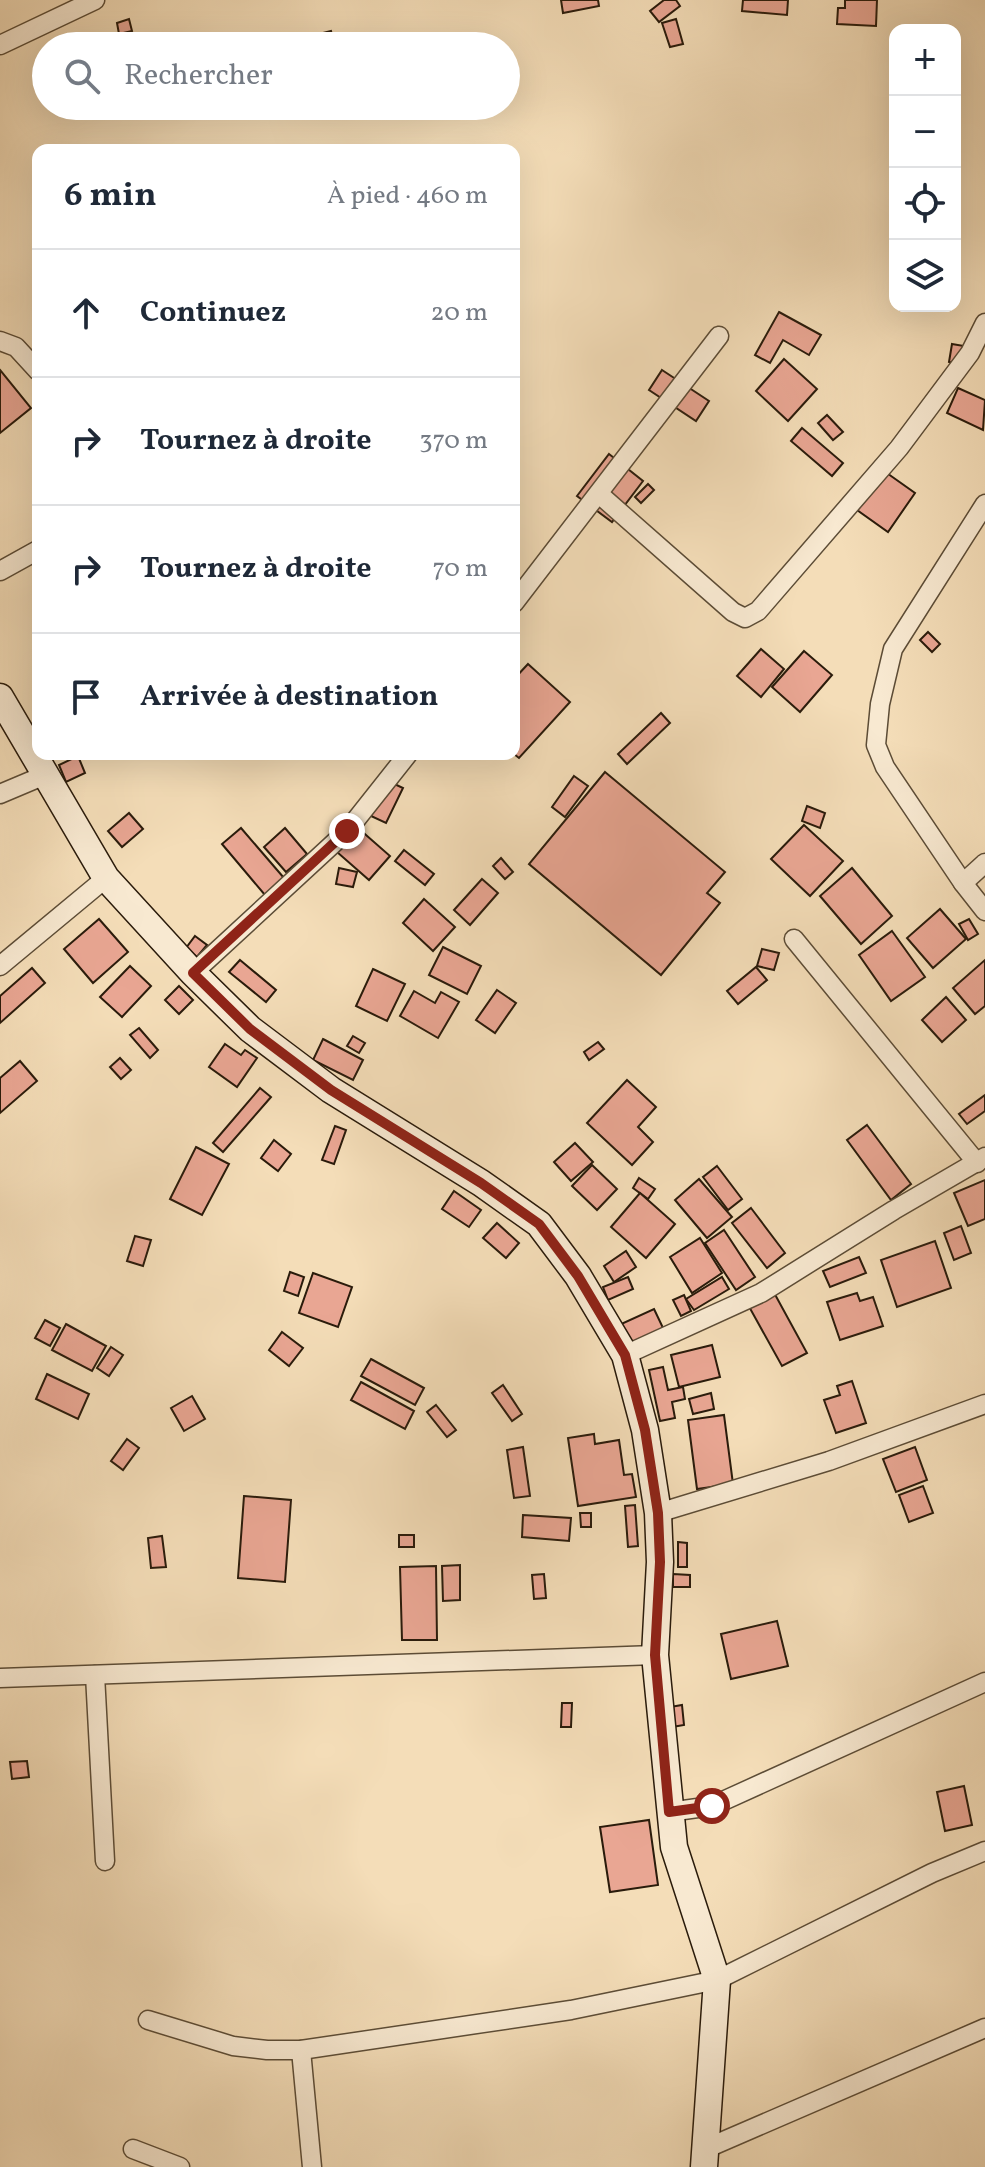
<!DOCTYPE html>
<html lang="fr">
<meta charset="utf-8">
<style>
body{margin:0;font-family:Vollkorn,serif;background:#f2f2f3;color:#1f2937}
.controls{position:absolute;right:24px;top:24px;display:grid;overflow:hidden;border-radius:16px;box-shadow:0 8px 32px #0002}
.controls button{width:72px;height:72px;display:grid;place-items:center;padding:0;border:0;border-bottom:2px solid #e0e1e3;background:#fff;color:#1f2937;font:40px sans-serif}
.stop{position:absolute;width:24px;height:24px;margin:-18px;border:6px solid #8f2418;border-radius:50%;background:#fff}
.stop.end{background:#8f2418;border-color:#fff;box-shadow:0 2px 8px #0008}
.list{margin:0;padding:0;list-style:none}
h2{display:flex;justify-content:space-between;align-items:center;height:104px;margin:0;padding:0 32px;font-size:34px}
h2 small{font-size:26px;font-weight:400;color:#747a83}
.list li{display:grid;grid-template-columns:52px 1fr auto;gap:24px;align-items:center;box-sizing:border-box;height:128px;padding:0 32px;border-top:2px solid #e0e1e3}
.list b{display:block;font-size:30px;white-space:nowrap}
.list em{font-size:26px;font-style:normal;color:#747a83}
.icon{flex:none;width:44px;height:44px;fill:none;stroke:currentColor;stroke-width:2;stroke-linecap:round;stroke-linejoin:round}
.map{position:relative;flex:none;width:985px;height:2167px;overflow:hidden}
.search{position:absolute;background:#fff;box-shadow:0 8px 32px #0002;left:32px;top:32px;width:488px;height:88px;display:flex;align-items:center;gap:20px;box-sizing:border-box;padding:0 28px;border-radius:44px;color:#747a83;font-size:30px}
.panel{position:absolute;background:#fff;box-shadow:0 8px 32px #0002;left:32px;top:144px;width:488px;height:616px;border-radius:16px}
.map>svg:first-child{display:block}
</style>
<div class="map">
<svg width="985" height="2167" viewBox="0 0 985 2167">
<rect width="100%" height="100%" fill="#f4ddb8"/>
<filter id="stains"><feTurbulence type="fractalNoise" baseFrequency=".0025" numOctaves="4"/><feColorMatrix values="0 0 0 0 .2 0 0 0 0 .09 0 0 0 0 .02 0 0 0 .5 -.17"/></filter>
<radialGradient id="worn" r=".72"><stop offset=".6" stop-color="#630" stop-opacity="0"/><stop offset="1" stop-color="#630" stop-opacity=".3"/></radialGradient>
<!-- building -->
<g fill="#e9a693" stroke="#2a1b0b" stroke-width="2">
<polygon points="561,0 598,0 599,6 563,13"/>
<polygon points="664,0 676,0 680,6 659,22 650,11"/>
<polygon points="743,0 788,0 787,15 742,11"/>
<polygon points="845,0 877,0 876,26 837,24 838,8 845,8"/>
<polygon points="129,19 132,31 119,34 117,23"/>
<polygon points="676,19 683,44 670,47 662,23"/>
<polygon points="331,31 335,46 318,46 315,35"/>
<polygon points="779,312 821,335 809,355 783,340 770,363 755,355"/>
<polygon points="952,344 964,346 961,364 949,362"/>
<polygon points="784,359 817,389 788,421 756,391"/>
<polygon points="0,370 31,408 0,433"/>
<polygon points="662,370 709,401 696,421 649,390"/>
<polygon points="958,388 985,400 983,430 947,413"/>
<polygon points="827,415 843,432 833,440 818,423"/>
<polygon points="802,428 843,463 832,476 791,441"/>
<polygon points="609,454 643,481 612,522 577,496"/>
<polygon points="884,471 915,493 888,532 857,510"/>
<polygon points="648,484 654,490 641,503 635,497"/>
<polygon points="928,632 940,644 932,652 920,640"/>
<polygon points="761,649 784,669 761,697 737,676"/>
<polygon points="804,651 832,675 800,712 772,687"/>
<polygon points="528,664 570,702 519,758 514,754 514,679"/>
<polygon points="661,713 670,723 627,764 618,754"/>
<polygon points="78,756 85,773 66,782 59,765"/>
<polygon points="605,772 725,872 707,893 720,903 661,975 529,864"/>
<polygon points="574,776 588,786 565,817 552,807"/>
<polygon points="388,781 403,788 386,823 371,816"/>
<polygon points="807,806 825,813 820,828 802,821"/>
<polygon points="129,813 143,829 122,847 108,831"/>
<polygon points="804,825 843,861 810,896 771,859"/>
<polygon points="241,828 284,878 265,895 222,844"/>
<polygon points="285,828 307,854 286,872 264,847"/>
<polygon points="358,828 390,856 369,880 337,852"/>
<polygon points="404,850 434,874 425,885 395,861"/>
<polygon points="501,858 513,872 505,879 493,866"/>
<polygon points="339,868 357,872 353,887 336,884"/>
<polygon points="852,868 892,916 861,944 820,896"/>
<polygon points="482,879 498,893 470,925 454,910"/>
<polygon points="424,899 455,927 433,951 403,923"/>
<polygon points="940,909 966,939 933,968 907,938"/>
<polygon points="99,919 128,952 93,983 64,949"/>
<polygon points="969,919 978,934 968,940 959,924"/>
<polygon points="892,931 925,977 891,1001 859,955"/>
<polygon points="195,936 207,945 197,957 186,948"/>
<polygon points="443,947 481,966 467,994 429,975"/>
<polygon points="762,949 779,953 774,970 757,966"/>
<polygon points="240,960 276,990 266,1002 229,972"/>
<polygon points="985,960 985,1006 975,1014 953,988"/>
<polygon points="130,966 151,986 122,1017 100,997"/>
<polygon points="756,967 767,980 738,1004 727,991"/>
<polygon points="32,968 45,983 0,1023 0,996"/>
<polygon points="373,969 405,984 387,1021 356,1006"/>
<polygon points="179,986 193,1000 179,1014 165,1000"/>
<polygon points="497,990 516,1003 495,1033 476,1020"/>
<polygon points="414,991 435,1003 441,992 459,1002 438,1038 400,1016"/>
<polygon points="946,997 966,1020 942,1042 922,1020"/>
<polygon points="139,1028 158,1050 150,1058 130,1035"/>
<polygon points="353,1036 365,1043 359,1053 347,1046"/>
<polygon points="323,1039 363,1060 353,1080 313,1060"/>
<polygon points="598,1042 604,1049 589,1060 584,1052"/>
<polygon points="225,1044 241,1055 245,1050 257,1058 237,1087 209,1067"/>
<polygon points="120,1058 131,1070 121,1079 110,1067"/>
<polygon points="20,1061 37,1081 0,1113 0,1078"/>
<polygon points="627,1080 656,1107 638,1127 653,1142 632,1165 587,1123"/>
<polygon points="260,1088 271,1097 223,1152 213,1143"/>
<polygon points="985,1095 985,1111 967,1124 959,1114"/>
<polygon points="867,1125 911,1184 891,1200 847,1140"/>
<polygon points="335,1126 346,1130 334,1164 322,1160"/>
<polygon points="274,1140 291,1154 278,1171 261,1158"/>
<polygon points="575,1143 593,1162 571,1181 554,1162"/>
<polygon points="196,1147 229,1164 202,1215 170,1199"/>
<polygon points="592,1165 617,1189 597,1210 572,1186"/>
<polygon points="717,1166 742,1199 728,1210 703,1177"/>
<polygon points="639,1178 655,1189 648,1199 633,1188"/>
<polygon points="699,1179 732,1217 707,1238 675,1200"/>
<polygon points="985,1180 985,1219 968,1226 954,1193"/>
<polygon points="454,1191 481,1210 469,1227 442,1209"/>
<polygon points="640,1193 675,1224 646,1258 611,1227"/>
<polygon points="751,1208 785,1253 767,1268 732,1223"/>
<polygon points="497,1223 519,1243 506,1258 483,1238"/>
<polygon points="961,1226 971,1253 954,1260 944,1233"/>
<polygon points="724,1230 755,1277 736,1290 705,1243"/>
<polygon points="135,1236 151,1240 143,1266 127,1261"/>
<polygon points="700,1238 722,1273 692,1293 670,1257"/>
<polygon points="935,1241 951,1288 897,1307 881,1260"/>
<polygon points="626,1251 636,1267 614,1282 604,1266"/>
<polygon points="859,1257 866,1273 830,1287 823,1271"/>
<polygon points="290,1272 304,1277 298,1296 284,1291"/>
<polygon points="313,1273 352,1287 338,1327 299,1313"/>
<polygon points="628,1277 633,1289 608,1300 603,1287"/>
<polygon points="722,1277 729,1289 694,1310 686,1299"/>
<polygon points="772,1289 807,1353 782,1366 747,1303"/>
<polygon points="857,1293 860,1301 873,1297 883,1326 840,1340 827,1302"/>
<polygon points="684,1295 691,1311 681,1316 673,1300"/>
<polygon points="654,1309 664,1330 628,1346 619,1325"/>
<polygon points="45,1320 60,1328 50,1346 35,1338"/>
<polygon points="66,1324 106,1346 92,1371 52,1350"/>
<polygon points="282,1332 303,1348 289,1366 269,1350"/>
<polygon points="712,1345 720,1377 679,1387 671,1355"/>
<polygon points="111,1347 123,1355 109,1376 97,1368"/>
<polygon points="371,1359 424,1388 415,1405 361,1376"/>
<polygon points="663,1367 668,1390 683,1387 685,1399 672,1402 675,1418 660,1421 649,1370"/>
<polygon points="47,1374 89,1394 78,1419 36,1399"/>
<polygon points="852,1381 866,1423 836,1433 824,1400 840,1395 837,1386"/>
<polygon points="361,1382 414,1411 405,1429 351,1400"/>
<polygon points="503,1385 522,1414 512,1421 492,1393"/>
<polygon points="711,1393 714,1409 693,1414 689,1399"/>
<polygon points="192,1396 205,1419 184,1431 171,1408"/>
<polygon points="436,1405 456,1430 447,1437 427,1412"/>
<polygon points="724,1415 733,1484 697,1489 688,1420"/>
<polygon points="594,1434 595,1444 619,1440 624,1475 632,1474 636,1497 578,1506 568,1438"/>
<polygon points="127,1439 139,1448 123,1470 111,1461"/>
<polygon points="523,1447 530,1496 514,1498 507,1450"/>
<polygon points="915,1447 927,1480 896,1492 883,1459"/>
<polygon points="923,1486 933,1513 909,1522 899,1495"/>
<polygon points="244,1496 291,1500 285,1582 238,1578"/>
<polygon points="635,1505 638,1546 628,1547 625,1506"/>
<polygon points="580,1513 591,1513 591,1527 581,1527"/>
<polygon points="523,1515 571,1518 569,1541 522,1537"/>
<rect x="399" y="1535" width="15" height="12"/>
<polygon points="162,1536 166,1567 151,1568 148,1538"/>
<polygon points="678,1542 687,1543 687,1567 678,1567"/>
<polygon points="460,1565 460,1600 443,1601 442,1566"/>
<polygon points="436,1566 437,1640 402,1640 400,1567"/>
<polygon points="544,1574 546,1598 534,1599 532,1575"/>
<polygon points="673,1574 690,1575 690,1587 673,1587"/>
<polygon points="777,1621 788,1666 731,1679 721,1634"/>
<polygon points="562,1703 572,1703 571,1727 561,1727"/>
<polygon points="682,1705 684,1725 672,1727 670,1707"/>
<polygon points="27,1761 29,1777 12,1779 10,1762"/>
<polygon points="964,1786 972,1825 945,1831 937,1792"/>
<polygon points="649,1820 658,1885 610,1892 600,1827"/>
</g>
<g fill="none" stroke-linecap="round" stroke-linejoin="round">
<!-- street casing -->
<g stroke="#5c4c36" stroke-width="21">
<g id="street">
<polyline points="0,45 95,0"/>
<polyline points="0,341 16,347 38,371"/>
<polyline points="599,494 733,612 745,618 758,611 899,448 970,353 985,323"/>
<polyline points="985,504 893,649 880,704 876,745 885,767 963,883 985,911"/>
<polyline points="0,571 38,550"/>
<polyline points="514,603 719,336"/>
<polyline points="0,794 45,775"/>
<polyline points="963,883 985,863"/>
<polyline points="794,939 977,1163"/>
<polyline points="0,966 106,878"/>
<polyline points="193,973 347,831 408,754"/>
<polyline points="625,1355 761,1293 894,1210 985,1157"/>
<polyline points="658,1513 829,1461 985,1404"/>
<polyline points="95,1675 105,1861"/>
<polyline points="0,1678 655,1655"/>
<polyline points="669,1812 712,1806 985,1682"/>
<polyline points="148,2020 233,2046 267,2050 301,2050 571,2010 717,1980 932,1873 985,1851"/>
<polyline points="301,2050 312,2167"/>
<polyline points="133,2149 180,2167"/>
<polyline points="705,2149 985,2028"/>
</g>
</g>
<!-- secondary casing -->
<g stroke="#2a1b0b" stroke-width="29">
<polyline id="secondary" points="0,697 106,878 193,973 250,1029 331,1090 481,1183 539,1224 578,1276 625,1355 645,1430 658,1513 660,1562 655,1655 674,1847 717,1980 704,2167"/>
</g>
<!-- street -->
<use href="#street" stroke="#f8e9d1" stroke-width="18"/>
<!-- secondary -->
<use href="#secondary" stroke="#f8e9d1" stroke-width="26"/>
</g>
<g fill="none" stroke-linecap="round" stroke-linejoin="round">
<!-- route -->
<polyline stroke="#8f2418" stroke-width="10" points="347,831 193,973 250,1029 331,1090 481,1183 539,1224 578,1276 625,1355 645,1430 658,1513 660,1562 655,1655 669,1812 712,1806"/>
</g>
<rect width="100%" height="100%" filter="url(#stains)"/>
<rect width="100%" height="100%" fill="url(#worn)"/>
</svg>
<div class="controls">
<button>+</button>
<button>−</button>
<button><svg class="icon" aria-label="locate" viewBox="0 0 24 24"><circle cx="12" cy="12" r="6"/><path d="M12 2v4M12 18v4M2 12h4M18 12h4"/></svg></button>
<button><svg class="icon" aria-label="layers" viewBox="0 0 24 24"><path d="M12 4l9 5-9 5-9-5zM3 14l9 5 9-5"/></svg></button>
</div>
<div class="stop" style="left:712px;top:1806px"></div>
<div class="stop end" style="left:347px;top:831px"></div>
<div class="search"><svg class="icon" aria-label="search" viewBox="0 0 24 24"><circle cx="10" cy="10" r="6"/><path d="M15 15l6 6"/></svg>Rechercher</div>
<section class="panel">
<h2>6 min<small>À pied · 460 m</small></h2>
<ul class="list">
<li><svg class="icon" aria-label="ahead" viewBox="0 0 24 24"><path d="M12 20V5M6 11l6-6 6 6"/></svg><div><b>Continuez</b></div><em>20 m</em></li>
<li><svg class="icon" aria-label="right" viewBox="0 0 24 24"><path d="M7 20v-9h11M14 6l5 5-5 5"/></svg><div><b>Tournez à droite</b></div><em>370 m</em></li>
<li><svg class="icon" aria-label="right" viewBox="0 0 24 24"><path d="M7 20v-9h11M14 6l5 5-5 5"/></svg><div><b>Tournez à droite</b></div><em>70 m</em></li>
<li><svg class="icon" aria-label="arrive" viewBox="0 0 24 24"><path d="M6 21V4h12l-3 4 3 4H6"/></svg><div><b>Arrivée à destination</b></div></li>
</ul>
</section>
</div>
